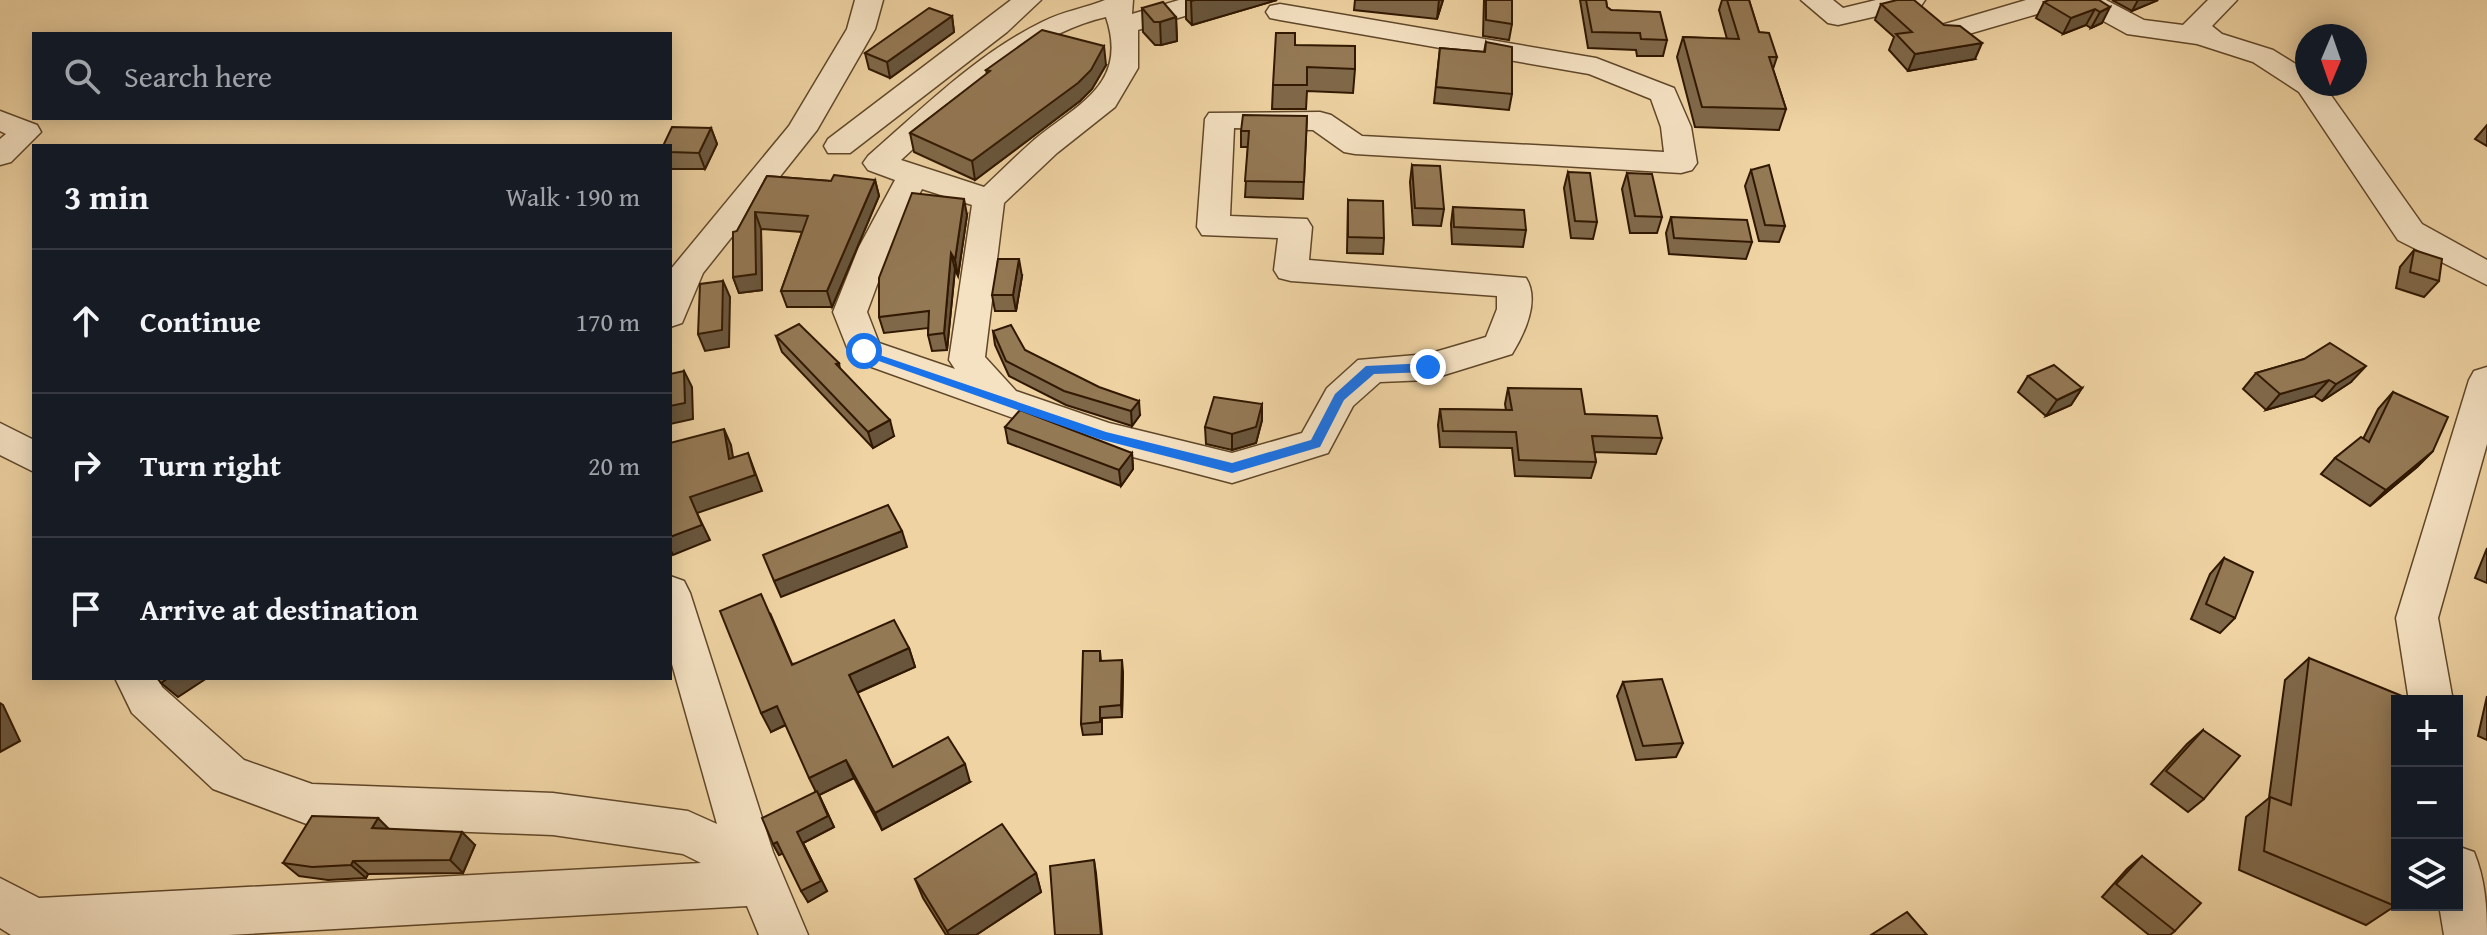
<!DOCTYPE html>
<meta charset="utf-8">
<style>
body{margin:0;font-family:"Gentium Book Plus",serif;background:#20242c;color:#f1f3f6}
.controls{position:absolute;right:24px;bottom:24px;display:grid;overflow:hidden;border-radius:0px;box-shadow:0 4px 20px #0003}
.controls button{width:72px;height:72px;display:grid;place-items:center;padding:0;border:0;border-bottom:2px solid #363941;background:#171b24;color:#f1f3f6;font:40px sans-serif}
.compass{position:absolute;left:2295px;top:24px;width:72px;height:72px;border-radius:50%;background:#171b24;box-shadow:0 4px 20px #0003;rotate:182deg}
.stop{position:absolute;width:24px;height:24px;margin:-18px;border:6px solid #1a73e8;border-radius:50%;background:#fff}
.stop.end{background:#1a73e8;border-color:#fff;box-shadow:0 2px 8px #0008}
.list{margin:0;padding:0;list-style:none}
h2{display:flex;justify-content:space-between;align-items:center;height:104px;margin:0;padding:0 32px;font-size:34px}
h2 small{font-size:26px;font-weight:400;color:#9ea1a6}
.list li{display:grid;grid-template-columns:52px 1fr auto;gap:24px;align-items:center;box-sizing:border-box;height:144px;padding:0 32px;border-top:2px solid #363941}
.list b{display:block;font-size:30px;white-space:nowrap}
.list em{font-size:26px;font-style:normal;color:#9ea1a6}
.icon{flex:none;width:44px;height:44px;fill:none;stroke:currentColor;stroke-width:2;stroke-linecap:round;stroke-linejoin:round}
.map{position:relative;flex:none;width:2487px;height:935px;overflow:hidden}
.search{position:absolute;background:#171b24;box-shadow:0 4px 20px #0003;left:32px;top:32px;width:640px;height:88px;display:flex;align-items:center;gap:20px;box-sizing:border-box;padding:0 28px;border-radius:0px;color:#9ea1a6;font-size:30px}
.panel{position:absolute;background:#171b24;box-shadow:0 4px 20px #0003;left:32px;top:144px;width:640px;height:536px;border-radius:0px}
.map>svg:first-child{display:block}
</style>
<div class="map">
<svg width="2487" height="935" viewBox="0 0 2487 935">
<rect width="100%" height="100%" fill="#efd3a3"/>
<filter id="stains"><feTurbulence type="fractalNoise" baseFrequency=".0025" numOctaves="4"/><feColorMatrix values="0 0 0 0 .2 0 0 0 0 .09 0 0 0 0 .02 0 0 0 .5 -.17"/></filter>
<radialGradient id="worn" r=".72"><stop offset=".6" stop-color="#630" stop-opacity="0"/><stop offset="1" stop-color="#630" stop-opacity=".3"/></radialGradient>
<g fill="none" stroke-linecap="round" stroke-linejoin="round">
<!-- minor casing -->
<g stroke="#604729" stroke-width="3">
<g id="minor">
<polygon points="855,0 883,0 875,29 817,130 703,273 682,323 670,327 671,269 789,126 847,29"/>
<polygon points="1011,0 1041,0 1007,32 850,153 828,153 824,146 828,139"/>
<path d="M1105 0H1133L1132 14 1179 0H1222L1218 6 1138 30V68L1115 107 1057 153 1004 203 985 357 1016 391 1109 423 1232 453 1302 433 1327 388 1358 360 1428 354 1486 337 1497 309V296L1291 281 1279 278 1274 270 1278 238 1202 235 1197 227 1205 119 1209 113 1320 112 1331 115 1362 136 1664 152 1661 127 1651 99 1589 74 1280 20 1270 18 1266 12 1270 6 1280 4 1596 58 1674 88 1691 127 1697 163 1692 170 1681 173 1355 154 1344 152 1313 130 1234 128 1230 216 1307 219 1312 227 1309 260 1526 278C1540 300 1525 333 1512 354L1428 380 1380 382 1353 406 1328 453 1232 483 1091 446 852 360 833 312 859 247 895 180 868 170 863 163 868 156C923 108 977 54 1042 22 1063 11 1086 8 1105 0ZM1106 17C1129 85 1077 104 1034 140 1017 155 1000 172 984 187L901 160C959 107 1025 35 1106 17ZM922 189 972 205 949 360 955 369 879 343 867 312 891 247Z"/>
<polygon points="1801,0 1833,0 1843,8 1876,0 1925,0 1921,6 1838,25 1828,23"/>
<polygon points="2026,0 2069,0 2065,6 1948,40 1938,38 1934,32 1938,26"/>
<polygon points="2072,0 2106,0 2144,20 2183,25 2208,0 2237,0 2212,26 2222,34 2273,50 2307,71 2307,84 2323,84 2422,224 2487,260 2487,285 2398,240 2299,92 2253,62 2197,44 2127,34 2076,6"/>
<polygon points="0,111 37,125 41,132 11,162 0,165 0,139 6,134 0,131"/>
<polygon points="2487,367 2487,444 2438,618 2453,701 2409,701 2396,618 2469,380 2474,371"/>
<polygon points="0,423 34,440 34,472 0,455"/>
<polygon points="670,576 684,581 690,593 773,852 808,935 759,935 747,906 228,935 11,935 0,928 0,878 39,898 701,863 683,854 553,835 312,826 213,789 132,713 115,678 158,678 162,687 244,760 312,784 553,793 688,811 717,824 670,657"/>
<path d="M2457 846 2474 852C2485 879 2487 906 2487 935H2444L2439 905H2457Z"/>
</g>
</g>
<!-- minor -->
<use href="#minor" fill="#f5e2c3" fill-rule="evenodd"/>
</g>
<!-- wall -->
<g fill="#7f6849" stroke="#311800" stroke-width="2">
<polygon points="1186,0 1277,0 1192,25 1186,19"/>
<polygon points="1355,0 1443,0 1437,19 1354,10"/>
<polygon points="1484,0 1512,0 1512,24 1509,40 1483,36"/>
<polygon points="1580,0 1606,0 1607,7 1611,10 1667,40 1663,56 1637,56 1636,50 1588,48"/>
<polygon points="1722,0 1749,0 1759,32 1777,57 1773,69 1786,109 1779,130 1695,127 1677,57 1683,37 1727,39 1719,10"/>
<polygon points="2099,0 2102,23 2091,28 2086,25 2063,34 2036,18 2044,2"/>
<polygon points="2112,0 2158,0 2132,11"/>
<polygon points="1881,4 1975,59 1908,71 1889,50 1894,37 1875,20"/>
<polygon points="1142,8 1176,17 1177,41 1161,45 1155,45 1143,32"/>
<polygon points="952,16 954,32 890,78 869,69 865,53"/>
<polygon points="1486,42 1512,94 1509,110 1434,103 1440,48 1484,52"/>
<polygon points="1295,45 1355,69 1353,93 1307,91 1306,109 1272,109 1273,85"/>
<polygon points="1106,65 1092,89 1080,101 975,180 914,152 910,133 987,74 986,70"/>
<polygon points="1307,116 1303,199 1245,197 1248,147 1241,147 1241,131"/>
<polygon points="2487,125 2487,146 2475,139"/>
<polygon points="711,128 717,144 705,169 670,169 670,146"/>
<polygon points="1412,165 1444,209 1441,226 1413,225 1410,182"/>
<polygon points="1751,170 1785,226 1779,242 1759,241 1745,186"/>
<polygon points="1568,172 1597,222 1593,239 1571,238 1564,188"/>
<polygon points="1627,173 1662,217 1657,233 1630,233 1622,189"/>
<polygon points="767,176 831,181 875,180 879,196 832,307 787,307 781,291 802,232 761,229 762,290 739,293 733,277 737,231"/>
<polygon points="1348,200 1384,238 1383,254 1347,253"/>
<polygon points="1453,207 1526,230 1523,247 1452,244 1451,224"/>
<polygon points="967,215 958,276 955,269 947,350 932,351 928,335 928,328 884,333 879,317"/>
<polygon points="1671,217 1752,242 1746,259 1669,254 1666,233"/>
<polygon points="2414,250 2439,281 2424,297 2396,288 2400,267"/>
<polygon points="1022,276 1016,311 995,311 992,295"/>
<polygon points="993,331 1025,350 1140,415 1132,426 1066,405 1009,376 995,345"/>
<polygon points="776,336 839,363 840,369 894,436 873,448 782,352"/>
<polygon points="2304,359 2351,382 2322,401 2314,396 2266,410 2243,389 2256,373"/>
<polygon points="2028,376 2082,388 2071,405 2046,416 2018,392"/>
<polygon points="1508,388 1585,414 1662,438 1656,454 1594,452 1596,462 1591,478 1515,476 1512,448 1440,447 1438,425 1440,409 1506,410 1505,404"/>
<polygon points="2393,392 2433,451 2417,467 2370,506 2321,474 2335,458 2363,439 2378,409"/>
<polygon points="1262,404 1262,420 1256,443 1232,450 1206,444 1205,427"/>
<polygon points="1005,427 1132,453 1133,469 1121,486 1008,443"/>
<polygon points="2487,548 2487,583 2475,578"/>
<polygon points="2224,558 2235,618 2220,633 2191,619 2210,574"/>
<polygon points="770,613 792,664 909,648 915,667 857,693 893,767 970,782 882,830 854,778 819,795 834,827 803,843 827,891 808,902 783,853 779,855 773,844 816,791 786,725 771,732"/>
<polygon points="1100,651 1101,661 1123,672 1122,717 1102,718 1102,734 1083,735 1081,724"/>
<polygon points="2309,658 2392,791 2395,906 2366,925 2239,870 2246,817 2269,798 2285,680"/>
<polygon points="1623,682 1683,743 1676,757 1636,760 1617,696"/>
<polygon points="2487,696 2487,740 2478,736"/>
<polygon points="2203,730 2204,799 2188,812 2151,784 2187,744"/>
<polygon points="389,829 475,845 463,873 368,874 366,878 328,880 299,876 283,863"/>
<polygon points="2142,856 2175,931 2170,935 2149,935 2102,897 2127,869"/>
<polygon points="1036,873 1041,892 976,935 946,935 923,898 915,879"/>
</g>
<!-- shaded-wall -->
<g fill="#68553c" stroke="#311800" stroke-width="2">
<polygon points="1195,0 1277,0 1192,25 1191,1"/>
<polygon points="1439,0 1443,0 1437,19"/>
<polygon points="2138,0 2158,0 2132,11"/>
<polygon points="2110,7 2102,23 2091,28 2100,12"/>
<polygon points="2095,9 2086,25 2063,34 2071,18"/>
<polygon points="952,16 954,32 890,78 887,62"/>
<polygon points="1176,17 1177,41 1161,45 1160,22"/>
<polygon points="1982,43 1975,59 1908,71 1915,54"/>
<polygon points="1104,46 1106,65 1092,89 1080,101 975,180 972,161"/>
<polygon points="711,128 717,144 705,169 699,153"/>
<polygon points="875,180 879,196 832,307 827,291"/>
<polygon points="964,199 967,215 958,276 955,260"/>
<polygon points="755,212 761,229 762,290 739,293 733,277"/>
<polygon points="951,253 955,269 947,350 944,333"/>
<polygon points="1019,259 1022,276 1016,311 1013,295"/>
<polygon points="723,281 730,297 729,347 705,351 698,334"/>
<polygon points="2366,366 2351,382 2322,401 2336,384"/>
<polygon points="684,371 692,387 693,419 670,424 670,406"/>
<polygon points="2329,380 2314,396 2266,410 2280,394"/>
<polygon points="2082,388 2071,405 2046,416 2057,400"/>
<polygon points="1139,401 1140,415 1132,426 1131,411"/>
<polygon points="1262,404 1262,420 1256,443 1232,450 1232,434"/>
<polygon points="890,420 894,436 873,448 868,432"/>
<polygon points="724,429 731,445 736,475 729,459"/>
<polygon points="2433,451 2417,467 2370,506 2386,490"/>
<polygon points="748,453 762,491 697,513 710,540 673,555 670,549 670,537 690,497"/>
<polygon points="1132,453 1133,469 1121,486 1119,470"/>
<polygon points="902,531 907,547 781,597 774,581"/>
<polygon points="909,648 915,667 856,693 849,675"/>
<polygon points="1122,660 1123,672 1122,717 1121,705"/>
<polygon points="168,678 207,678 178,697 161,683"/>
<polygon points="0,703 3,705 20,741 0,752"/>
<polygon points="777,706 787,724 771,732 761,713"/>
<polygon points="846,760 854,778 819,795 834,827 803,843 827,891 808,902 801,891 797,832 818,796 809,778"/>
<polygon points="965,764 970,782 882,830 875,813"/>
<polygon points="378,818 392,832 372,828"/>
<polygon points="462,832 475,845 463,873 450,860"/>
<polygon points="777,842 784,853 779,855 773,844"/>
<polygon points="1094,860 1096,873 1102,935 1101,935"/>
<polygon points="353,861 368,874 366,878 351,865"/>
<polygon points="1036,873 1041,892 976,935 949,935 947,931"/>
</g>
<!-- building -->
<g fill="#947955" stroke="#311800" stroke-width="2">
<polygon points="1486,0 1512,0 1512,24 1486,20"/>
<polygon points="1586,0 1606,0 1607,7 1611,10 1660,12 1667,40 1641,39 1640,33 1592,32"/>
<polygon points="1727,0 1749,0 1759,32 1769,33 1777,57 1769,57 1786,109 1702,107 1683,37 1739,39"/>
<polygon points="1897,0 1914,0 1944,25 1960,26 1982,43 1915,54 1896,34 1912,32 1881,4"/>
<polygon points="2049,0 2099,0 2110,7 2100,12 2095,9 2071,18 2044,2"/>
<polygon points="1163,2 1176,17 1160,22 1154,22 1142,8"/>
<polygon points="929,8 952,16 887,62 865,53"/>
<polygon points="1042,30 1104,46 1091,70 1078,83 972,161 910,133 990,71 986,70"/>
<polygon points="1276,33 1295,33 1295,45 1355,46 1355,69 1307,67 1307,85 1273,85"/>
<polygon points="1486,42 1512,47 1512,94 1436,87 1440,48 1485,52"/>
<polygon points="1243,115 1307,116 1304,182 1245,181 1249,131 1241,131"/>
<polygon points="672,127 711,128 699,153 670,152 670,146 663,146"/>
<polygon points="1412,165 1440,166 1444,209 1415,208"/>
<polygon points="1769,165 1785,226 1765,225 1751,170"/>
<polygon points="1568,172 1590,173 1597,222 1575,221"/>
<polygon points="1627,173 1652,174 1662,217 1635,216"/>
<polygon points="834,175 875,180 827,291 781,291 808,216 755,212 756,274 733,277 733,232 737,231 767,176 831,181"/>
<polygon points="912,193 964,199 955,260 951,253 944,333 928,335 929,311 879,317 879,278"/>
<polygon points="1348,200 1383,201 1384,238 1348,237"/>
<polygon points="1453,207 1524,210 1526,230 1454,227"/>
<polygon points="1671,217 1747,220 1752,242 1674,238"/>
<polygon points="2414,250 2442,259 2439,281 2410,272"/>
<polygon points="998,259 1019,259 1013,295 992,295"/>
<polygon points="723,281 722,330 698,334 700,284"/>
<polygon points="799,324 839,363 836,364 890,420 868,432 776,336"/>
<polygon points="1011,325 1025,350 1099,387 1139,401 1131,411 1064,391 1006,361 993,331"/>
<polygon points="2330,343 2366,366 2336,384 2329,380 2280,394 2256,373 2304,359"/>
<polygon points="2054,365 2082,388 2057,400 2028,376"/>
<polygon points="684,371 685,403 670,406 670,374"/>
<polygon points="1508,388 1581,389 1585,414 1657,416 1662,438 1592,436 1596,462 1519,460 1516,432 1443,431 1440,409 1512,410"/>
<polygon points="2393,392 2448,417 2433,451 2386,490 2335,458 2361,437 2369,442"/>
<polygon points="1214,397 1262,404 1256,427 1232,434 1205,427"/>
<polygon points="1020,410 1132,453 1119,470 1005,427"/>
<polygon points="724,429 729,459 748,453 755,475 690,497 702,525 670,537 670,443"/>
<polygon points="888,505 902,531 774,581 763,555"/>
<polygon points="2224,558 2253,572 2235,618 2206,604"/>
<polygon points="761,594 792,665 894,620 909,648 849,675 893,767 948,737 965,764 875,813 846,760 809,778 777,706 761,713 720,611"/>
<polygon points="1083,651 1100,651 1100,661 1122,660 1121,705 1100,707 1100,722 1081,724"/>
<polygon points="2309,658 2402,696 2402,701 2397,701 2397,747 2392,791 2397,792 2397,871 2395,906 2264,851 2270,797 2291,805"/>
<polygon points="157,678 168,678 161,683"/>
<polygon points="1662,679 1683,743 1643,746 1623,682"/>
<polygon points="2203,730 2240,756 2204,799 2166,771"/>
<polygon points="817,791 828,816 797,832 821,881 801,891 777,842 773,844 762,818"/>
<polygon points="312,816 378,818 372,828 462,832 450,860 353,861 351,865 312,867 283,863"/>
<polygon points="1002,824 1036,873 947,931 915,879"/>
<polygon points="2142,856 2201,903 2175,931 2116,884"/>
<polygon points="1094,860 1101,935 1055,935 1050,866"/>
<polygon points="1907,912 1927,935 1871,935"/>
</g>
<!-- route -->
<polygon fill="#1a73e8" points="859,348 1106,432 1232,463 1311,440 1335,394 1366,366 1428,363 1434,367 1428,372 1374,374 1344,400 1320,447 1232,473 1099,439 859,354"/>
<rect width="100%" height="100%" filter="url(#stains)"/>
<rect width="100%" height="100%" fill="url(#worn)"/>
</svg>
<div class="controls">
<button>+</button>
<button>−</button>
<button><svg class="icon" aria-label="layers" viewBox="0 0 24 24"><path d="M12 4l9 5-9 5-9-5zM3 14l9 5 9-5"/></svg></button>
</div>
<svg class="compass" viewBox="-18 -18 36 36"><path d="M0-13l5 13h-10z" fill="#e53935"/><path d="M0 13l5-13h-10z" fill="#9ea1a6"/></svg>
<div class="stop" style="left:864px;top:351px"></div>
<div class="stop end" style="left:1428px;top:367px"></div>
<div class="search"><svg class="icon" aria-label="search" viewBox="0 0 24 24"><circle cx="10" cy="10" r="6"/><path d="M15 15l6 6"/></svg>Search here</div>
<section class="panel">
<h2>3 min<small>Walk · 190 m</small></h2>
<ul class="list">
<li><svg class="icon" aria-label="ahead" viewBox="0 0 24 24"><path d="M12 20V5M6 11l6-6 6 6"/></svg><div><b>Continue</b></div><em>170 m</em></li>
<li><svg class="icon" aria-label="right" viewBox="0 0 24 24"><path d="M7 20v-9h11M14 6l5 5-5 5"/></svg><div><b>Turn right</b></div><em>20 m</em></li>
<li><svg class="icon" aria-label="arrive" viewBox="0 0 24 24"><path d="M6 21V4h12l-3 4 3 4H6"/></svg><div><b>Arrive at destination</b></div></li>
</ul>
</section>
</div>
